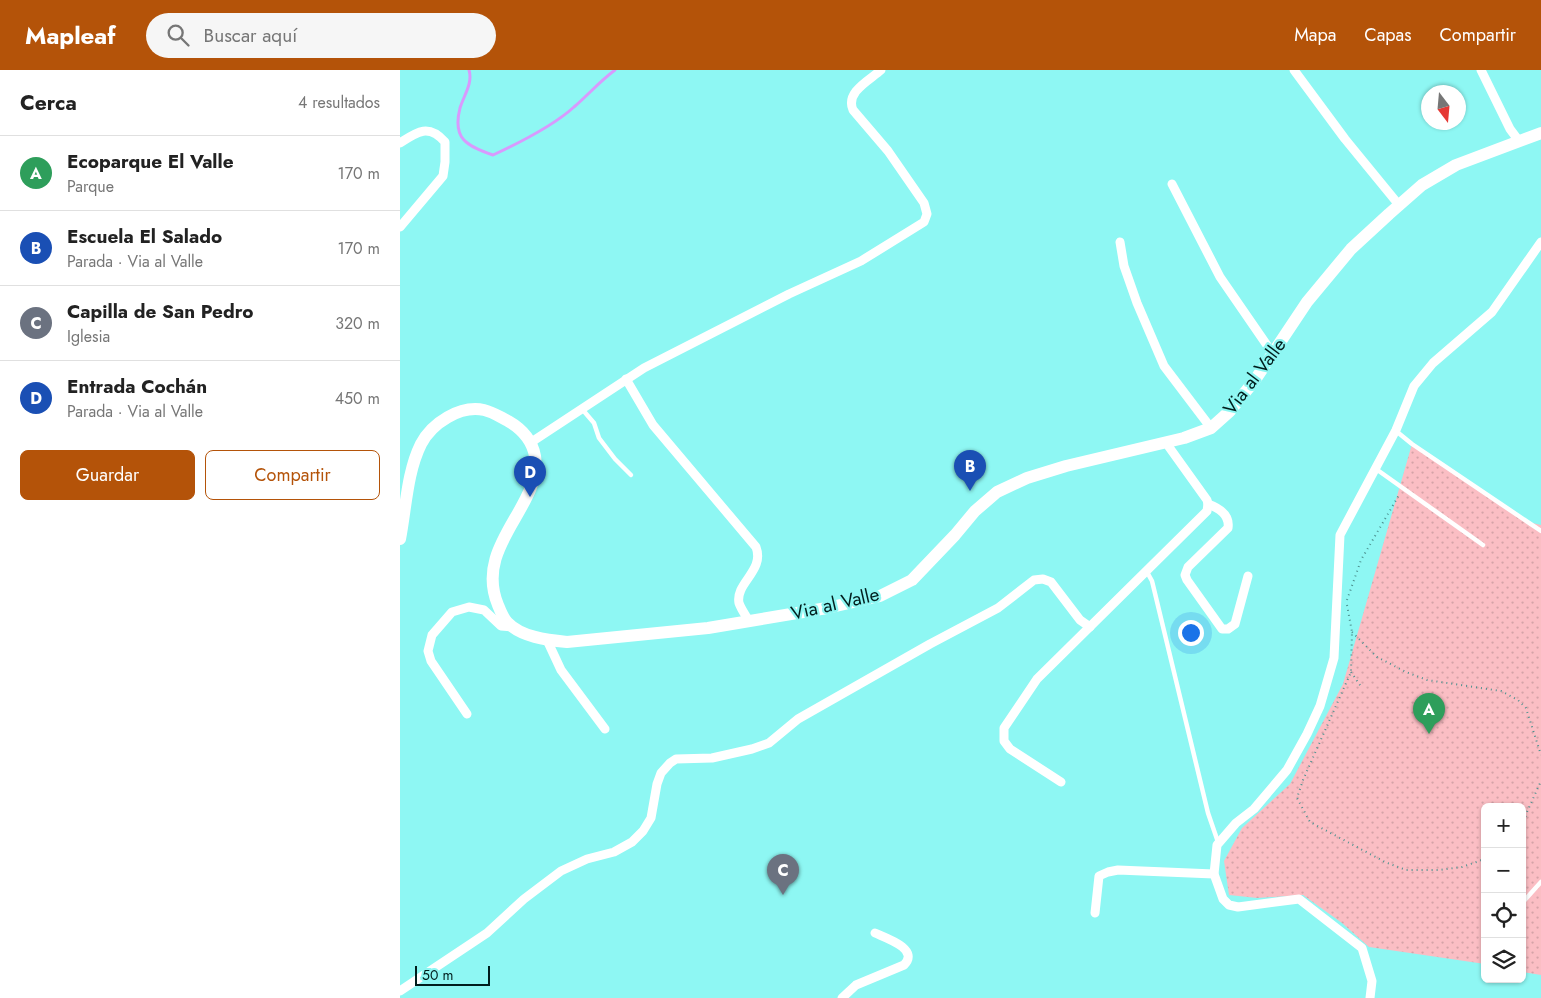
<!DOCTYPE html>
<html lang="es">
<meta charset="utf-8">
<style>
body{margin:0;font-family:Jost,sans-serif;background:#f6f6f6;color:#222}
.controls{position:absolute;right:15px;bottom:15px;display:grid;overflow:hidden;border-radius:8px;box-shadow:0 1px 4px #0004}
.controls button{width:45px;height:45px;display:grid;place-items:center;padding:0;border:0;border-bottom:1px solid #e0e0e0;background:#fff;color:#222;font:25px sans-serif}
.compass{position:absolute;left:1021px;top:15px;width:45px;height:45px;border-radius:50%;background:#fff;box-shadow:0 1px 4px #0004;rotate:164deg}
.scale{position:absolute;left:15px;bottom:12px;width:75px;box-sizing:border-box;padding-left:5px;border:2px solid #001d1c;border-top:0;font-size:14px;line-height:18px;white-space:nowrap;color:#001d1c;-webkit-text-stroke:4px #8ef7f3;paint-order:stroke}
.you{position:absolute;left:790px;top:562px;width:18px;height:18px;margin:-12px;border:4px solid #fff;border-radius:50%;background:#1a73e8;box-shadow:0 0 0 8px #1a73e833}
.badge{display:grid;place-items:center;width:32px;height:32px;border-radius:50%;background:#b45309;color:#fff;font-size:16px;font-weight:700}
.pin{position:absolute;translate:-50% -41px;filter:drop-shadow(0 1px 2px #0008)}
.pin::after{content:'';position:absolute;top:26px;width:18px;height:15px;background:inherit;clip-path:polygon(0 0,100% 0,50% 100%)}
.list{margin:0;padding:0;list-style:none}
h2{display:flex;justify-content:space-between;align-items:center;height:65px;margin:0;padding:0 20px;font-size:21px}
h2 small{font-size:16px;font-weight:400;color:#767676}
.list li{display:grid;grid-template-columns:32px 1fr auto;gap:15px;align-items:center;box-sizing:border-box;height:75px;padding:0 20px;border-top:1px solid #e0e0e0}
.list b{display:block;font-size:19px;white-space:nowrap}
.list p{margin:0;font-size:16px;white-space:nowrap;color:#767676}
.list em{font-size:16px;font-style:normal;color:#767676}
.actions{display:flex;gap:10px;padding:15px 20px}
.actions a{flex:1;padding:11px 0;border:1px solid #b45309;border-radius:8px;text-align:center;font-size:18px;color:#b45309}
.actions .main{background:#b45309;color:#fff}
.icon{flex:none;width:28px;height:28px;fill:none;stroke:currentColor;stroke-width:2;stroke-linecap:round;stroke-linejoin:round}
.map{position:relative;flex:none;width:1141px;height:928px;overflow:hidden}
header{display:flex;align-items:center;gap:30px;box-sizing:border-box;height:70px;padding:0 25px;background:#b45309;color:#fff}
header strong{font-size:24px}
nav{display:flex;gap:28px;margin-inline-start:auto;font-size:18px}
.search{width:350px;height:45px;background:#f6f6f6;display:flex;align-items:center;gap:12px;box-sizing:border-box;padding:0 18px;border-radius:28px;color:#767676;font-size:19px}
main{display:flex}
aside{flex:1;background:#fff}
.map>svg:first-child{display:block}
</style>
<header>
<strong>Mapleaf</strong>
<div class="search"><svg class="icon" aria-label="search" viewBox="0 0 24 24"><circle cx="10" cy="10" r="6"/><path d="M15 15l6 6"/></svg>Buscar aquí</div>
<nav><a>Mapa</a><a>Capas</a><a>Compartir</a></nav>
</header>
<main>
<aside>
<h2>Cerca<small>4 resultados</small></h2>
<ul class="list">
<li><span class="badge" style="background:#2e9e5b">A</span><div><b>Ecoparque El Valle</b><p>Parque</p></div><em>170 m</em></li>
<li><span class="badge" style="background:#1a4fb4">B</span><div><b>Escuela El Salado</b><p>Parada · Via al Valle</p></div><em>170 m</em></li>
<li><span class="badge" style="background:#6b7280">C</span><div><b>Capilla de San Pedro</b><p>Iglesia</p></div><em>320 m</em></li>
<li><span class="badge" style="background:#1a4fb4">D</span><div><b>Entrada Cochán</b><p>Parada · Via al Valle</p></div><em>450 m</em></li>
</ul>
<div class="actions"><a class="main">Guardar</a><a>Compartir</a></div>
</aside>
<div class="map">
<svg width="1141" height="928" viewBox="0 0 1141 928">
<defs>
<pattern id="grass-dots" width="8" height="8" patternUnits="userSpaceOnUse" patternTransform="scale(1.25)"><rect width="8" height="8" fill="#fbbec4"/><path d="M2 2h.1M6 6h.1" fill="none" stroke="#d5a3a8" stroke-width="1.8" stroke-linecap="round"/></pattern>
</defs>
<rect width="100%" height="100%" fill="#8ef7f3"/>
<!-- grass -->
<polygon fill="url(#grass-dots)" points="1012,374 1128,452 1141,455 1141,905 1122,902 1122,737 1085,737 1085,894 969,877 942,853 903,825 857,828 829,825 824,791 842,758 890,714 943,614"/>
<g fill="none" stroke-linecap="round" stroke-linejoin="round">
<!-- stream -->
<path stroke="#d89afd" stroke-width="3" d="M69 0C73 13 64 25 60 38 52 69 67 76 93 85 119 73 153 56 174 37 188 25 200 11 215 0"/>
<!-- path -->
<g stroke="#4c918f" stroke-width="2" stroke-dasharray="1 4" stroke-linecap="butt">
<polyline points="947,530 961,490 999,425"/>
<polyline points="947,535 952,562 951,602 903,710 897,728 910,752 985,792 1006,800 1039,800 1062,797 1085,789"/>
<polyline points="952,562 977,587 1006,602 1027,610 1101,621 1118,630 1126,638 1141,685"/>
<polyline points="951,602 962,618"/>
<polyline points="1122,756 1127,742 1141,711"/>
</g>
<!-- service -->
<g stroke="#fff" stroke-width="4.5">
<polyline points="182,339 194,353 199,368 215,389 231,405"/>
<polyline points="996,361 1012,374 1141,461"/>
<polyline points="976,399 1083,475"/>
<polyline points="747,502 752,511 808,743 818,772"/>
<polyline points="1122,833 1141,812"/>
</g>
<!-- minor -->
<g stroke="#fff" stroke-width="9">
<polyline points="894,0 945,69 999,135"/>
<polyline points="1081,0 1110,59 1119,71"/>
<path d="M0 73C18 61 29 54 45 72V92L43 106 0 157"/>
<polyline points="772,114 820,207 873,284"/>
<polyline points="720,172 724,196 737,233 764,296 811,358"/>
<path d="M226 309 253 355 356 477C365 501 335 513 339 533 341 539 346 546 349 551"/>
<path d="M130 373 244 298 389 224 461 191 524 152 527 144 524 133 488 81 453 40C445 22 470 10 481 0"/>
<path d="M808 434C819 438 830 445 828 458L788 497 785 505 787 510 822 559H828L835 554 848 506"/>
<polyline points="147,570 161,600 205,659"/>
<polyline points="67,644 31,591 28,581 32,565 52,542 69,537 84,540 101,556 113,557"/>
<polyline points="661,712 610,679 604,671 604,658 637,609 807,441 808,434 807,430 769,377 769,372"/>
<polyline points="695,843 699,806 708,802 718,800 814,804"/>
<polyline points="0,921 87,863 124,829 161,801 187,789 214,782 232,772 243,761 251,748 257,714 261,703 270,693 276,689 312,688 352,679 369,673 398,649 530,574 598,538 634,510 643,509 651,512 680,550 690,557"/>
<path d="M442 928 456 915 504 895C520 879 486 868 475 863"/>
<polyline points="970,928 972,911 962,878 899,829 838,837 829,835 823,829 814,804 817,775 836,753 854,739 887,700 907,664 920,636 934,588 940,465 996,360 1014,316 1033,293 1092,242 1141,172"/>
</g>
<!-- secondary -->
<path stroke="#fff" stroke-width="12" d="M0 469C6 438 7 402 21 374 32 353 60 335 84 340 93 342 100 347 108 351 122 359 132 370 135 386 143 436 73 475 98 535 100 540 103 548 107 552 121 567 147 570 167 572L308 558 427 538 480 526 512 510 555 465 575 441 597 422 627 408 666 396 784 368 811 358 830 341 855 310 907 232 951 179 989 144 1022 115 1056 95 1141 63"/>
</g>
<g text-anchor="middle" stroke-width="4.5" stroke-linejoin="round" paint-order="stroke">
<!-- street labels -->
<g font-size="19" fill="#001d1c" stroke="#8ef7f3">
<text transform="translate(854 306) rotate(-53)" y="7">Via al Valle</text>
<text transform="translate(435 533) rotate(-13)" y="7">Via al Valle</text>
</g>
</g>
</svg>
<div class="controls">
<button>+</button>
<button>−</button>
<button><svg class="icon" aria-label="locate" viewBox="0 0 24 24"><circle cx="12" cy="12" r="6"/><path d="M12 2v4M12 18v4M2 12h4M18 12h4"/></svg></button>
<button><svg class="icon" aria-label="layers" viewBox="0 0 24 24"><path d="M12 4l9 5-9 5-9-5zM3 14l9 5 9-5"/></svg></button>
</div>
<svg class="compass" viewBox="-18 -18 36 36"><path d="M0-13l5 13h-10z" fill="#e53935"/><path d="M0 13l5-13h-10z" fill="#767676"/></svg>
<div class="scale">50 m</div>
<div class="you"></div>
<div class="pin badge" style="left:1029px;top:664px;background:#2e9e5b">A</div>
<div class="pin badge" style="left:570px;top:421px;background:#1a4fb4">B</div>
<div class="pin badge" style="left:383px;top:825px;background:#6b7280">C</div>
<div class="pin badge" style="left:130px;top:427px;background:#1a4fb4">D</div>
</div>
</main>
